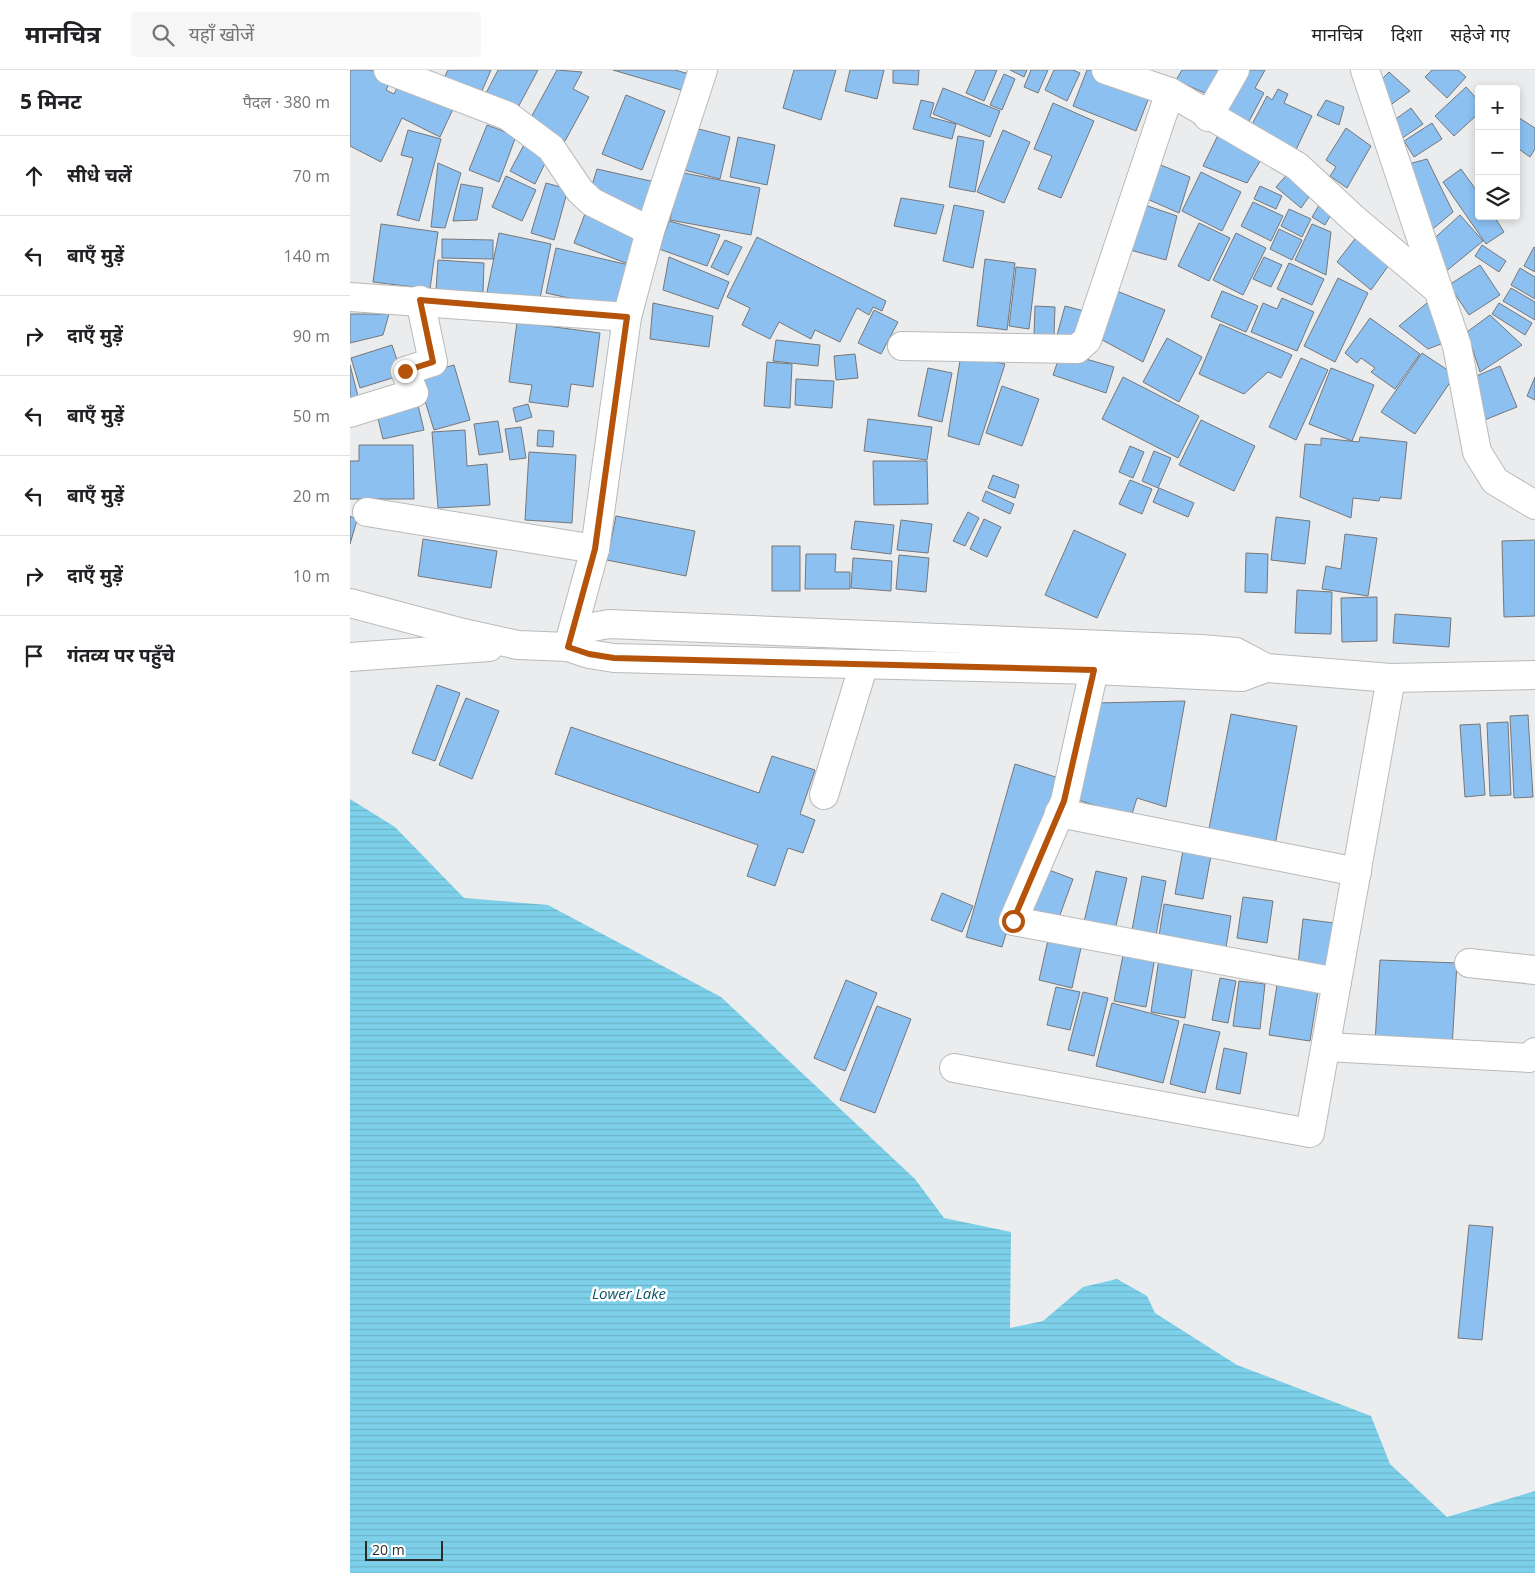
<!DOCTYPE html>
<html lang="hi">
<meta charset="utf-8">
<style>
body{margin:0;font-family:"Open Sans","Noto Sans Devanagari",sans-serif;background:#f6f6f6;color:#202124}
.controls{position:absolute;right:15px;top:15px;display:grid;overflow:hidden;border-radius:5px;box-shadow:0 2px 8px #0003}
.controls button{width:45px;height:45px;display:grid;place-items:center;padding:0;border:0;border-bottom:1px solid #e0e0e0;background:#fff;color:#202124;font:25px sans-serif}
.scale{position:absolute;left:15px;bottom:12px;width:78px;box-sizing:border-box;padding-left:5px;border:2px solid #2a2b2b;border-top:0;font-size:14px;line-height:18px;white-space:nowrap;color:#2a2b2b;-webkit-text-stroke:4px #fff;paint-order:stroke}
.stop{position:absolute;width:15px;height:15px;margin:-11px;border:4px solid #b45309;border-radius:50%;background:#fff}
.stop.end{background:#b45309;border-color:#fff;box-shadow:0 1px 5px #0008}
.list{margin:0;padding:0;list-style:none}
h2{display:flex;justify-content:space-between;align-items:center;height:65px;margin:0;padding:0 20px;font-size:21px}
h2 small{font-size:16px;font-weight:400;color:#757577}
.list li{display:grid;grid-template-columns:32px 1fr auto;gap:15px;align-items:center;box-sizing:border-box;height:80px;padding:0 20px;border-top:1px solid #e0e0e0}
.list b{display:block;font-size:19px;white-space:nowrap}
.list em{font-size:16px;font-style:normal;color:#757577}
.icon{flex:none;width:28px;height:28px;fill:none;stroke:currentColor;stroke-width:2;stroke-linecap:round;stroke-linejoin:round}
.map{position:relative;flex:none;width:1185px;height:1503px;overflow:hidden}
header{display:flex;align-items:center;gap:30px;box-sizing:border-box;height:70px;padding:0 25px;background:#fff;border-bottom:1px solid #e0e0e0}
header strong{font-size:24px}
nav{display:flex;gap:28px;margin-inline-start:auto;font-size:18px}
.search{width:350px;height:45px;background:#f6f6f6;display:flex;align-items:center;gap:12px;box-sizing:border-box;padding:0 18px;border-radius:5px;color:#757577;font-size:19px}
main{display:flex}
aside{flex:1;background:#fff}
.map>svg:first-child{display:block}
</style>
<header>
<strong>मानचित्र</strong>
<div class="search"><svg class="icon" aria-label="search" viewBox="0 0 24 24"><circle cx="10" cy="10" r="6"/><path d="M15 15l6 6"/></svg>यहाँ खोजें</div>
<nav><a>मानचित्र</a><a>दिशा</a><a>सहेजे गए</a></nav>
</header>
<main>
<aside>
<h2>5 मिनट<small>पैदल · 380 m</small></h2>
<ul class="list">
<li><svg class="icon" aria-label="ahead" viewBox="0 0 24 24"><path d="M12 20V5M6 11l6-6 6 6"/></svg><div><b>सीधे चलें</b></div><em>70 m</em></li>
<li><svg class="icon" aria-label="left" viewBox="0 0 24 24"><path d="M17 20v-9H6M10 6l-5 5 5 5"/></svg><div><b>बाएँ मुड़ें</b></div><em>140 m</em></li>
<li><svg class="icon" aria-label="right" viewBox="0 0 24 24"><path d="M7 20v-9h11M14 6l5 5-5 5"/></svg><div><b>दाएँ मुड़ें</b></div><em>90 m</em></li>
<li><svg class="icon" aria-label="left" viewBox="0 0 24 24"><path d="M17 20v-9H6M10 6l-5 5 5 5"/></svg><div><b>बाएँ मुड़ें</b></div><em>50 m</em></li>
<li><svg class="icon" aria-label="left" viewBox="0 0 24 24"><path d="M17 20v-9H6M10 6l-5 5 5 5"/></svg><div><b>बाएँ मुड़ें</b></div><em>20 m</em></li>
<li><svg class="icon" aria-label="right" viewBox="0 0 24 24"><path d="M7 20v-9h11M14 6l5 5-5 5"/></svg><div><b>दाएँ मुड़ें</b></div><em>10 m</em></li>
<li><svg class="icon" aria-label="arrive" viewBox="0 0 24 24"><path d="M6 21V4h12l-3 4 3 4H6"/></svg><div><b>गंतव्य पर पहुँचे</b></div></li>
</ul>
</aside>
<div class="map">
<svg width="1185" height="1503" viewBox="0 0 1185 1503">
<defs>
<pattern id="water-rules" width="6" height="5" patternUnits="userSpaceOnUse" patternTransform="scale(1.25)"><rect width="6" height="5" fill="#7dd0ea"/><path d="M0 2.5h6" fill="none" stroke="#6cb3c9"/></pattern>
</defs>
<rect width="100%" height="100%" fill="#ebeced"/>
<!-- water -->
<polygon fill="url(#water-rules)" points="0,729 45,757 114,828 198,835 371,927 565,1109 594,1148 661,1162 660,1258 693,1251 733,1217 767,1209 797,1226 805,1243 887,1295 1021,1346 1040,1394 1097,1447 1185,1421 1185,1503 0,1503"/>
<!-- building -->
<g fill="#8bc0f1" stroke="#777778">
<polygon points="0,0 21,0 41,10 36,20 44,24 50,12 103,39 90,67 52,48 31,92 0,76"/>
<polygon points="98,0 141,0 131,23 94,8"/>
<polygon points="148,0 188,0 165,43 134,27"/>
<polygon points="207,0 232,2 223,19 239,27 215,71 179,51"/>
<polygon points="263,0 325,0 339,4 331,20"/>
<polygon points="444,0 486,0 471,50 433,38"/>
<polygon points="500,0 534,0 527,29 495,21"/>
<polygon points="543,0 569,0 568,15 543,13"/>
<polygon points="626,0 647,0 634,31 616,23"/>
<polygon points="660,0 677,0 674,7"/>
<polygon points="681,0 698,0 688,23 674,17"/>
<polygon points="704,0 723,0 730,3 717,31 695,20"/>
<polygon points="737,0 744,0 801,22 786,61 723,36"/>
<polygon points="832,0 877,0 861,26 826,10"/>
<polygon points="893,0 915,0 905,18 914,23 897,55 869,40"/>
<polygon points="1082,0 1108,0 1116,7 1097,28 1075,7"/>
<polygon points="1039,2 1060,21 1039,36 1026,15"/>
<polygon points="654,4 665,9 652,40 640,35"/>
<polygon points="1116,17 1129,31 1129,43 1104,66 1085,46"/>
<polygon points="593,18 650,41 640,67 583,44"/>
<polygon points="928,19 938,24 934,33 962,46 944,84 899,60 917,26 922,30"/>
<polygon points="276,25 315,41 292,100 252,84"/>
<polygon points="571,30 584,33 580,47 606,54 602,69 563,59"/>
<polygon points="976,30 994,37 989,55 967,45"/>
<polygon points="703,33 744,51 711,128 688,119 702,86 684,79"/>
<polygon points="1061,38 1073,54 1051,69 1039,54"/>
<polygon points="1166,46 1185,58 1185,79 1180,87 1166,77"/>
<polygon points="1082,53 1092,69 1064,87 1054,71"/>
<polygon points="137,55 166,66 149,112 119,100"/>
<polygon points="341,57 380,67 370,109 330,99"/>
<polygon points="996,58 1021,76 997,118 980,106 986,97 976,90"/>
<polygon points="871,59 915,83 897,113 853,96"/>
<polygon points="58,60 91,69 69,151 47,145 63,88 51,85"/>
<polygon points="653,60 680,72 654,133 627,122"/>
<polygon points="608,66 634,71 625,122 599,117"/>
<polygon points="388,67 425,75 417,115 380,107"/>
<polygon points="175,73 199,85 185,114 160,101"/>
<polygon points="1077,89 1103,142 1077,164 1055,95"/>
<polygon points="801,91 840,107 829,143 788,125"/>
<polygon points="88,93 111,103 95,158 81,157"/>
<polygon points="247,99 305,112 295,149 239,125"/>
<polygon points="1111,99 1129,124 1129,146 1144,146 1154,162 1136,174 1093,112"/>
<polygon points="940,101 963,121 951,138 926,117"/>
<polygon points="329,102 410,118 401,165 320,150"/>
<polygon points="851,102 891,122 872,161 832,141"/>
<polygon points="156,106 186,120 172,151 142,137"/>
<polygon points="196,113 218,119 204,170 181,163"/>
<polygon points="111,114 133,118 127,150 103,151"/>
<polygon points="910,116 932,126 926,139 904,129"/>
<polygon points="551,128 594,135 586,164 544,156"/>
<polygon points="786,132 827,146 816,190 773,178"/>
<polygon points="903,132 933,146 921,171 891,156"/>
<polygon points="971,132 983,141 975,155 962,147"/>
<polygon points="604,135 634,141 623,198 593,191"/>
<polygon points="939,139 961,149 952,167 931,156"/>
<polygon points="236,141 291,162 278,194 224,173"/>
<polygon points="1110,145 1133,171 1094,203 1077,175"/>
<polygon points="319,151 370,165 357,196 309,179"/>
<polygon points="849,153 880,168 859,211 828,196"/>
<polygon points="31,154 88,162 80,219 23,212"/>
<polygon points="962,154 981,162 976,205 945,190"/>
<polygon points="929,159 952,170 942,190 920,179"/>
<polygon points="149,163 201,174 189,233 137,222"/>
<polygon points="886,163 916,178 893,225 863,210"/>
<polygon points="1008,165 1041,192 1021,220 987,192"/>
<polygon points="407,167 536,231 532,241 523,237 519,245 507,238 490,272 465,260 461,269 429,252 420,269 392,255 400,238 377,227"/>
<polygon points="92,169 143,170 143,189 92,188"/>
<polygon points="375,170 392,177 378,205 361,197"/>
<polygon points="1132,175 1156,191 1149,202 1125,186"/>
<polygon points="1184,177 1185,178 1185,202 1174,196"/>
<polygon points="206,178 283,196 274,240 196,223"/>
<polygon points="319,187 379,212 368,239 313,220"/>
<polygon points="914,187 932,195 921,217 903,209"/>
<polygon points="635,189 665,193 657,260 627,256"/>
<polygon points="88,190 134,193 133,222 86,220"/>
<polygon points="939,193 974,209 962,235 927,219"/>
<polygon points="1130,195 1150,225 1119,245 1099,215"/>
<polygon points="666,197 686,199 679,259 659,256"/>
<polygon points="1170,198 1185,207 1185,229 1161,215"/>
<polygon points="988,208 1018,223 985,292 954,276"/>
<polygon points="759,218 815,240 793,292 743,265"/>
<polygon points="1161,218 1185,232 1185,250 1153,231"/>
<polygon points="872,221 908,236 896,262 861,247"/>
<polygon points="932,228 964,242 947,281 901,262 913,233 927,239"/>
<polygon points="1083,228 1101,270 1078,279 1049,256"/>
<polygon points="303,233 363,246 359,277 300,269"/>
<polygon points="1149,233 1182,253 1175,265 1142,244"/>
<polygon points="685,236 705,237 704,265 684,264"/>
<polygon points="715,236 734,241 725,275 706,269"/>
<polygon points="524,240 548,252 531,284 508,273"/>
<polygon points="0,244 39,244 33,265 0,273"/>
<polygon points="1140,245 1172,275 1130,302 1117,262"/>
<polygon points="1020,248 1070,284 1045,319 1021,302 1025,298 1011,288 1007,293 995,283"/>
<polygon points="167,252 250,263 243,317 221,314 218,337 179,332 182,315 159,312"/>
<polygon points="870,254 942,285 931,308 918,302 894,324 849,304"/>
<polygon points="817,268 852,287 829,332 793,312"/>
<polygon points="426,270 470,275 468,296 423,291"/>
<polygon points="42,275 52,305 10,318 1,288"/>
<polygon points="711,282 764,297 756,323 703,305"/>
<polygon points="1072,283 1105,305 1065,364 1031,342"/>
<polygon points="505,284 508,308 486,310 484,286"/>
<polygon points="611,284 655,294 629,375 598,366"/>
<polygon points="951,288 978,300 946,370 919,357"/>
<polygon points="417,292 442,294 440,338 414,336"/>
<polygon points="0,295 9,330 0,332"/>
<polygon points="104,295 120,350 84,360 67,305"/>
<polygon points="1150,296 1167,337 1127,353 1124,307"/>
<polygon points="578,298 602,303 592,352 568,346"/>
<polygon points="981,298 1024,315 1002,371 959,354"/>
<polygon points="773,307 849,346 828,388 752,349"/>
<polygon points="1185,307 1185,330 1177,326"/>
<polygon points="446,309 484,311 482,338 445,335"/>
<polygon points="652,316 689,329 672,376 636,363"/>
<polygon points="66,327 74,360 33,369 25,337"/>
<polygon points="178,334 182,347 166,352 163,338"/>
<polygon points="518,349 582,357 577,390 514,381"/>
<polygon points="851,350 905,376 884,421 829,395"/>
<polygon points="148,351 153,382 129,385 124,354"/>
<polygon points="171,357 176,388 160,390 155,359"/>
<polygon points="115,360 117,396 137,394 140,435 88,438 82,362"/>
<polygon points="188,360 204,361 203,377 187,376"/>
<polygon points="1010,367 1057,372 1051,429 1030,427 1029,431 1003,428 1001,448 950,427 955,374 971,375 971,368 1009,372"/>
<polygon points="9,375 63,375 64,429 0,429 0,391 9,391"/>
<polygon points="780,376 794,382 783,408 769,402"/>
<polygon points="804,381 821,388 808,418 792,411"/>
<polygon points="179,382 226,385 222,453 175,450"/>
<polygon points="523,391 577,391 578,434 524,435"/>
<polygon points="643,405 669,415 665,428 638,418"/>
<polygon points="780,410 802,419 792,444 769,434"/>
<polygon points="809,418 844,433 838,447 803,432"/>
<polygon points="636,421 664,434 660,444 632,431"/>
<polygon points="618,442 629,448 615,476 603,471"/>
<polygon points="0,446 7,450 0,474"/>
<polygon points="266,446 345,461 336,506 257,490"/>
<polygon points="926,447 960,451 955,494 921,490"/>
<polygon points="634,449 651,457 637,487 620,479"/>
<polygon points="551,450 582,454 578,483 547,480"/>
<polygon points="505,451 544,455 541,484 501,479"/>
<polygon points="724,460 776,484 747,548 695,525"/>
<polygon points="995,464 1027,468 1018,526 972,519 976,496 991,499"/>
<polygon points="73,469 147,481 141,518 68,506"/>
<polygon points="1185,470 1185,546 1154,547 1152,471"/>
<rect x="422" y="476" width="28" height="45"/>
<polygon points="896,483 918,484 917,523 895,522"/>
<polygon points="456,484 486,484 485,502 500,502 500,519 455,519"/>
<polygon points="549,485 579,488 576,522 546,519"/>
<polygon points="503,488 542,491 541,521 501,518"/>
<polygon points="947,520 982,522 981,564 945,563"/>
<polygon points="1027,527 1027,571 992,572 991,528"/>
<polygon points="1045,544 1101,548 1099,577 1043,573"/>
<polygon points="87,615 110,623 85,691 62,683"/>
<polygon points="116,628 149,641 122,709 89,695"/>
<polygon points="835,631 816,737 787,728 781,747 725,729 745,633"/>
<polygon points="881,644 947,656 925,775 858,764"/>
<polygon points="1178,645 1183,727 1164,728 1160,646"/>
<polygon points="1158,652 1161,725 1140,726 1137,653"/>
<polygon points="1130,654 1135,725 1115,727 1110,655"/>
<polygon points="221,657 409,723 422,686 465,700 450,744 465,750 453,783 438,778 425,816 397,806 408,775 205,704"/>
<polygon points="665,694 715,710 678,790 652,877 616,867"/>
<polygon points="834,775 862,780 853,829 825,824"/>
<polygon points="691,797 723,809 707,853 675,845"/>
<polygon points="746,801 777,808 764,864 733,856"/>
<polygon points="792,806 816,811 806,865 782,860"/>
<polygon points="592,823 623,836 612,862 581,850"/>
<polygon points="893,827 923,831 917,873 887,868"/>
<polygon points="814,834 881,846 875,884 808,872"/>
<polygon points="953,849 992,854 986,899 948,894"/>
<polygon points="700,861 733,869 722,918 689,910"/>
<polygon points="775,875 806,882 796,937 764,931"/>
<polygon points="810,882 844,887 835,948 801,942"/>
<polygon points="1030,890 1107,893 1102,978 1025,973"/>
<polygon points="870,908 886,911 878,953 862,950"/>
<polygon points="496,910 527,923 495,1001 464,988"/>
<polygon points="889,911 915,914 910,959 883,956"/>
<polygon points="927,915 968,921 960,971 919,965"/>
<polygon points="706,917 730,922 720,960 697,955"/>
<polygon points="733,922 758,928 744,986 718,980"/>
<polygon points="762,933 829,951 813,1013 746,996"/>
<polygon points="527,936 561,949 525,1043 490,1030"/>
<polygon points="834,954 870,962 855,1023 820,1014"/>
<polygon points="874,978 897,983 890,1024 866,1019"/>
<polygon points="1119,1155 1143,1157 1132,1270 1108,1268"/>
</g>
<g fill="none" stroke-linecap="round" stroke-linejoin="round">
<!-- minor casing -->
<g stroke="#b9babb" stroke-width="30">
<g id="minor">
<polyline points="38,0 158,46 201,78 230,121 242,132 300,161"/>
<polyline points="756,0 820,22 947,96 1004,149 1087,219"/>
<polyline points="1015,0 1107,276 1127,382 1145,411 1185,435"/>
<polyline points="858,47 885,0"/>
<polyline points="0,227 277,247"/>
<polyline points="552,276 727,279 737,270 820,22"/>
<polyline points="0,343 64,323 55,301 83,292 70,230"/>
<polyline points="17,442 245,479"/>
<polyline points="742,576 744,600 715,731 663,851 987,912"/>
<polyline points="218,577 245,479 277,247 300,161 353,0"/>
<polyline points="474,725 514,594"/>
<polyline points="709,743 1007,802"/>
<polyline points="1119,893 1185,900"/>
<polyline points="976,977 1179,988 1185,982"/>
<polyline points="604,998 960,1063 1041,608"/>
</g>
</g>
<!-- major casing -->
<g stroke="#b9babb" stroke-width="30">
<g id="major">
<polyline points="0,533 113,563 168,575 218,577 239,584 264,588 744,600 892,607 916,598"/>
<polyline points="218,577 237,558 259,554 851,579 886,582 916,598 1041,608 1185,605"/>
<polyline points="0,587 139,577"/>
</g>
</g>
<!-- minor -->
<use href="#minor" stroke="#fff" stroke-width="28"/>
<!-- major -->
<use href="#major" stroke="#fff" stroke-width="28"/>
</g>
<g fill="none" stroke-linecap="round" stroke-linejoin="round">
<!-- route -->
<polyline stroke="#b45309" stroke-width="6" points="55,301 83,292 70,230 277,247 245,479 218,577 239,584 264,588 744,600 714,731 663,851"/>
</g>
<g text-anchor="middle" stroke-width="5" stroke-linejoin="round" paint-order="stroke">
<!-- water labels -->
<g font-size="15" font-style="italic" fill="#0b5466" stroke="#fff">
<text x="279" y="1229">Lower Lake</text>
</g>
</g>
</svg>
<div class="controls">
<button>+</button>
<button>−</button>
<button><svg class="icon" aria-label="layers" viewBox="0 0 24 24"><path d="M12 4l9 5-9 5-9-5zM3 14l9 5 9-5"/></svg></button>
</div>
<div class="scale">20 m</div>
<div class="stop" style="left:663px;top:851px"></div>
<div class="stop end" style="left:55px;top:301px"></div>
</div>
</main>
